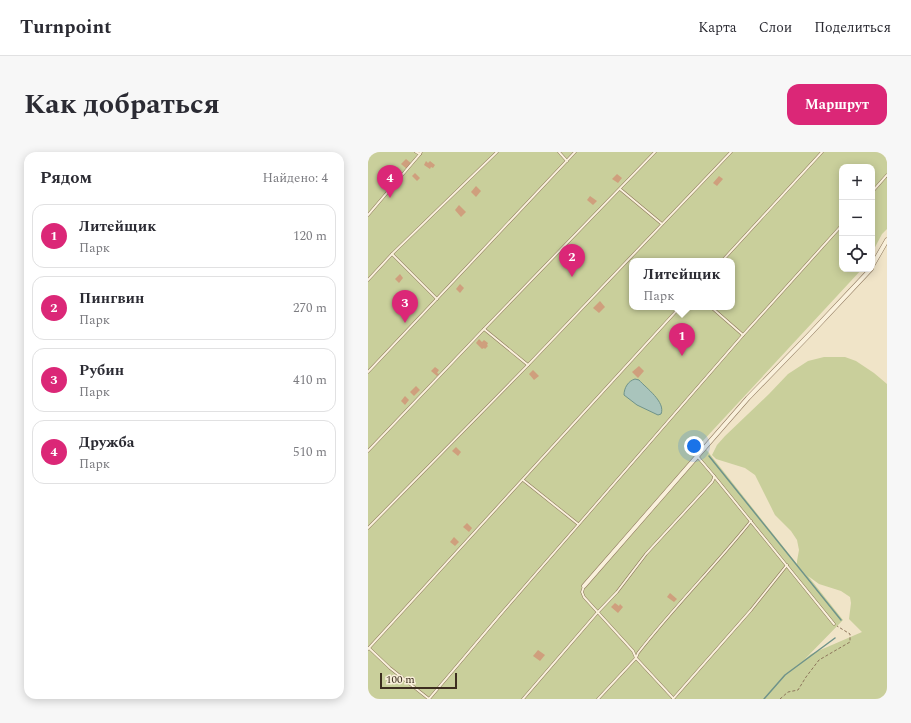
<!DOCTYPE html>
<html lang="ru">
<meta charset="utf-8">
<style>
body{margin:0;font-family:Spectral,serif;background:#f7f7f7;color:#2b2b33}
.controls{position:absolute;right:12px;top:12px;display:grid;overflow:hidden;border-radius:8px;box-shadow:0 2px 10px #0003}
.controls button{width:36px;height:36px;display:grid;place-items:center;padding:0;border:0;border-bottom:1px solid #e1e1e2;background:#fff;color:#2b2b33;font:20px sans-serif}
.scale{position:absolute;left:12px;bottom:10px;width:77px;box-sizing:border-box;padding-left:4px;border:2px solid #3d2e20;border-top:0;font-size:11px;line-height:14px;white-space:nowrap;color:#3d2e20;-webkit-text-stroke:3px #f7eed8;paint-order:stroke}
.you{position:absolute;left:326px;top:294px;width:14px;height:14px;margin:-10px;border:3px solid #fff;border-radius:50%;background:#1a73e8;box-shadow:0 0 0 6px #1a73e833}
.badge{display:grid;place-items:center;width:26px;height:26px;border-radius:50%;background:#db2777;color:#fff;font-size:13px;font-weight:700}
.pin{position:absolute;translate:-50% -33px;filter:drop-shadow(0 1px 2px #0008)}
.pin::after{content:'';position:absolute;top:21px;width:14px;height:12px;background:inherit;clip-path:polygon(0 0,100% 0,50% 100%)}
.popup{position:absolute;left:261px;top:106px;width:106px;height:52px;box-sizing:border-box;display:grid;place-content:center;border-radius:8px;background:#fff;filter:drop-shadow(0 1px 3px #0005);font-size:13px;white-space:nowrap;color:#7c7c81}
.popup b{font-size:15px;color:#2b2b33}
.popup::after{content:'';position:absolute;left:50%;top:100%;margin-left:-8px;border:8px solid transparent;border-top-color:#fff}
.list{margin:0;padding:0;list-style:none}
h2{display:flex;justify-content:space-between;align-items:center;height:52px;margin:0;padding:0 16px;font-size:17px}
h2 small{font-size:13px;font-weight:400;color:#7c7c81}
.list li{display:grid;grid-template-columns:26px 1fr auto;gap:12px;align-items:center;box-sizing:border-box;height:64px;margin:0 8px 8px;padding:0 8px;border:1px solid #e1e1e2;border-radius:12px}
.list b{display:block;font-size:15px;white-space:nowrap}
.list p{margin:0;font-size:13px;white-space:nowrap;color:#7c7c81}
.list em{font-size:13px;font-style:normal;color:#7c7c81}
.icon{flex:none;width:22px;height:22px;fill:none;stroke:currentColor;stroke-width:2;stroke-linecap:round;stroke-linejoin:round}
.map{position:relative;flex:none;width:519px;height:547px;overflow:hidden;border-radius:12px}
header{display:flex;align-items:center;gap:24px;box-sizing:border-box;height:56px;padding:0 20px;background:#fff;border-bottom:1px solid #e1e1e2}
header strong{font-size:19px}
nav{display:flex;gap:22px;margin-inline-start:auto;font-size:14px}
.intro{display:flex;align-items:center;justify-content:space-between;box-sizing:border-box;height:96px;padding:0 24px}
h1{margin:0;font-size:28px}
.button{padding:10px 18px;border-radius:12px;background:#db2777;color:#fff;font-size:14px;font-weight:700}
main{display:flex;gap:24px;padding:0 24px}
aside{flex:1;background:#fff;border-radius:12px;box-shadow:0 2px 10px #0003}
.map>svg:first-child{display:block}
</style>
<header>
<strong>Turnpoint</strong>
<nav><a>Карта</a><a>Слои</a><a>Поделиться</a></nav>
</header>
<div class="intro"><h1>Как добраться</h1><a class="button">Маршрут</a></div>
<main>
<aside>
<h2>Рядом<small>Найдено: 4</small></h2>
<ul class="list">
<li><span class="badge">1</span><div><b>Литейщик</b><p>Парк</p></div><em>120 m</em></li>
<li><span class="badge">2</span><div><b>Пингвин</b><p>Парк</p></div><em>270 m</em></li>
<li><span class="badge">3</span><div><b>Рубин</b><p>Парк</p></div><em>410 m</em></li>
<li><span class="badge">4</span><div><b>Дружба</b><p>Парк</p></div><em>510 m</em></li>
</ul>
</aside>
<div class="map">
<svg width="519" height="547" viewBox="0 0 519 547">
<rect width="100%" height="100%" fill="#f0e4c8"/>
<!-- green -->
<path fill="#c9cf9b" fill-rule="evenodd" d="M0 0H519V77L514 82 504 101V15H474V117H494L333 291 429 412V409L431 398 429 388 423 379 407 363 387 323 377 316 348 307 344 303 349 293 357 284 401 242 420 222 440 209 456 205H477L488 209 506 221 519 232V547H0ZM264 109H364V155H264ZM440 424 451 432 473 439 482 445 483 451 481 467 494 480 443 502 436 508 475 468Z"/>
<!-- water -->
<path fill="#a9c4bc" stroke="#6f938a" d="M267 227 271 228C278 236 298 250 293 262L290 263 269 253 256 243C256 236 260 229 267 227Z"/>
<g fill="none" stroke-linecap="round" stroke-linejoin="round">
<!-- stream -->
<g stroke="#6f938a" stroke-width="1.5">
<polyline points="341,304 473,468"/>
<polyline points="396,547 417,523 467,486"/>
</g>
</g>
<!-- building -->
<g fill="#cf9f7d">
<polygon points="38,7 44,12 39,17 33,12"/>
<polygon points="58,9 60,11 62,9 67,13 65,16 63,15 62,17 56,13"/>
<polygon points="47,21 52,26 49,29 44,24"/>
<polygon points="249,22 254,26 250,31 244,27"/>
<polygon points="22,23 28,28 25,31 20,27"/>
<polygon points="351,24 355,27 349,34 345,31"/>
<polygon points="108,34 113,39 108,45 103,40"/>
<polygon points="222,44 229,49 225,53 219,48"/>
<polygon points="91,53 98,60 93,65 87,58"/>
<polygon points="32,122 35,126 31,131 27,127"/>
<polygon points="92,132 96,136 92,141 88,137"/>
<polygon points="232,149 237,155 231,161 225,156"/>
<polygon points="111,187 114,190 116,188 120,191 119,193 120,194 117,197 116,196 114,197 108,191"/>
<polygon points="271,214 276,219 270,226 264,220"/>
<polygon points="67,215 71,218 69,221 71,222 69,224 63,219"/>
<polygon points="165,218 171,224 166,228 161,222"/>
<polygon points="48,234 52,238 46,244 42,240"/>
<polygon points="37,244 41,248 37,253 33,249"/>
<polygon points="88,295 93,300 90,304 84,299"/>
<polygon points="99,371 104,376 101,380 95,375"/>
<polygon points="86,385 91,390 87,394 82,390"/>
<polygon points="302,441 309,447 306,450 299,445"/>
<polygon points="247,451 251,454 252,452 255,455 250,461 243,455"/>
<polygon points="170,498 177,503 172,509 165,504"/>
</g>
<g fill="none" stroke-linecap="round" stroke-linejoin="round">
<!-- service casing -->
<g stroke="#8d765c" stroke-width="3">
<g id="service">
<polyline points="48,0 52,2 53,0"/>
<polyline points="191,0 199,9"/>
<polyline points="252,37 294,72"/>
<polyline points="504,40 519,23"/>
<polyline points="0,63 52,2"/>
<polyline points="24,102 69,147"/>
<polyline points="354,109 454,0"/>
<polyline points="0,128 24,102 129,0"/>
<polyline points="343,155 375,183"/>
<polyline points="116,177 160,213"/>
<polyline points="0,220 207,0"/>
<polyline points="0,299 116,177 287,0"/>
<polyline points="346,324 466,472"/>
<polyline points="155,328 210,372"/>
<polyline points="0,376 160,213 363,0"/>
<polyline points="216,434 214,440 216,445 265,499 268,506 305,546"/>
<polyline points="1,496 22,516 61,547"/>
<polyline points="0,497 312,155"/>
<polyline points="61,547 132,463 375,183 474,73"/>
<polyline points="155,547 229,461 249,440 278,402 344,330 346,326 346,324 329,304"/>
<path d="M230 547 268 506 270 501C306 455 347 414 383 369"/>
<polyline points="305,547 383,458 419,413"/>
</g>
</g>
<!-- minor casing -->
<g stroke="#8d765c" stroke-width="5">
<g id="minor">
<polyline points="504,114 519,88"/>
<polyline points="216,434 380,246 441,183 503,117"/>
</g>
</g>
<!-- path -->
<polyline stroke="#8d765c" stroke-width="1" stroke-dasharray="3 2" stroke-linecap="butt" points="412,547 420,540 430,538 438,525 451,508 482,490 482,482 469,474"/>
<!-- service -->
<use href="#service" stroke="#faf1dc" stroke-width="2"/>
<!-- minor -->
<use href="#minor" stroke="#faf1dc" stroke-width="4"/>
</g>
</svg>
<div class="controls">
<button>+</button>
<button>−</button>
<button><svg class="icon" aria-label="locate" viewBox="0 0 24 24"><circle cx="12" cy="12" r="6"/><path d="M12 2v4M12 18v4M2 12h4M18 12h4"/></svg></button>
</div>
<div class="scale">100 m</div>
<div class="you"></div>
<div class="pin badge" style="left:314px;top:204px">1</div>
<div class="popup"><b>Литейщик</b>Парк</div>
<div class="pin badge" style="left:204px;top:125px">2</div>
<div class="pin badge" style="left:37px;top:171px">3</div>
<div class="pin badge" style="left:22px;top:46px">4</div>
</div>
</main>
